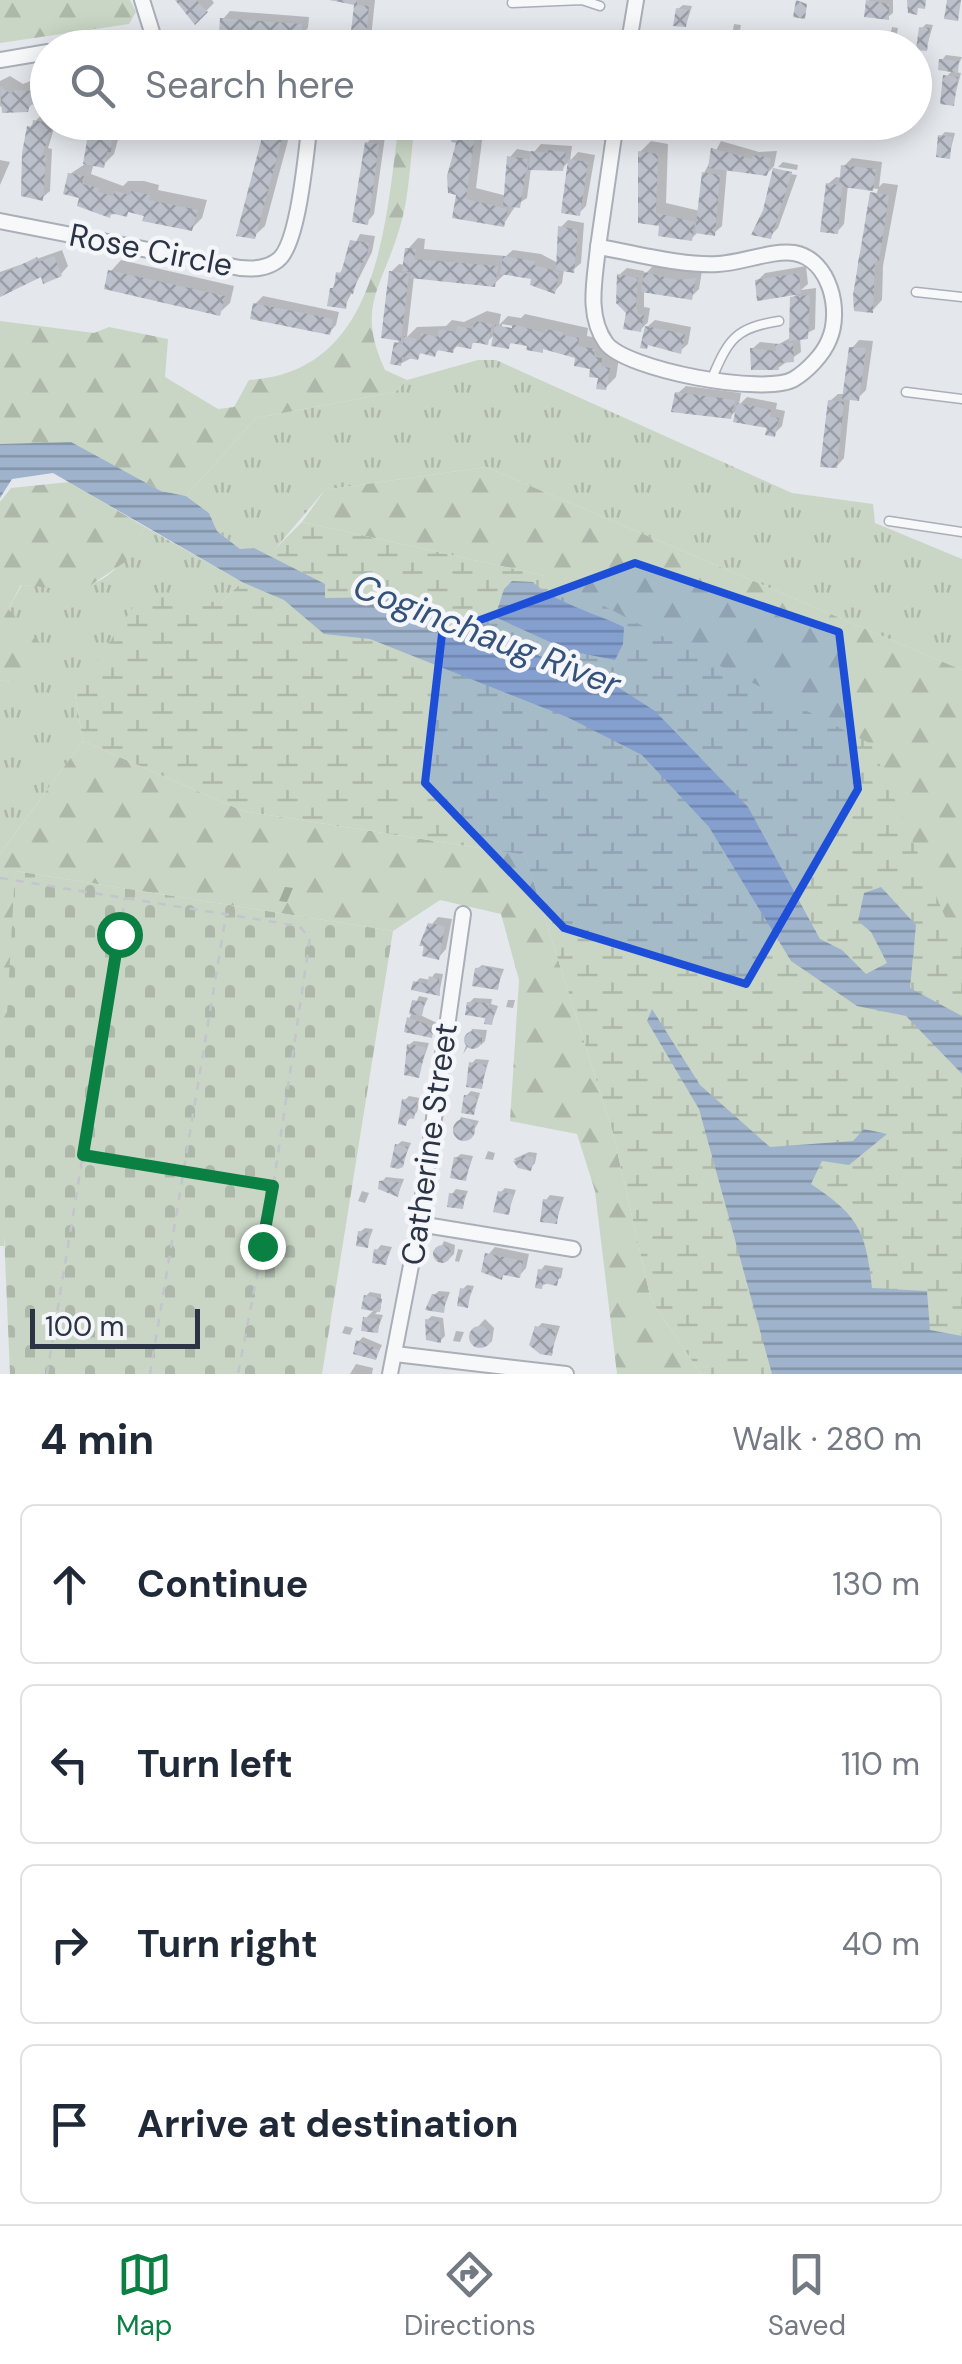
<!DOCTYPE html>
<meta charset="utf-8">
<style>
body{margin:0;font-family:"DM Sans",sans-serif;background:#f6f6f7;color:#1f2937}
.scale{position:absolute;left:30px;bottom:25px;width:170px;box-sizing:border-box;padding-left:10px;border:5px solid #2b3445;border-top:0;font-size:28px;line-height:35px;white-space:nowrap;color:#2b3445;-webkit-text-stroke:8px #f4f6f9;paint-order:stroke}
.stop{position:absolute;width:30px;height:30px;margin:-22px;border:8px solid #0b8043;border-radius:50%;background:#fff}
.stop.end{background:#0b8043;border-color:#fff;box-shadow:0 2px 10px #0008}
.list{margin:0;padding:0;list-style:none}
h2{display:flex;justify-content:space-between;align-items:center;height:130px;margin:0;padding:0 40px;font-size:42px}
h2 small{font-size:32px;font-weight:400;color:#747a83}
.list li{display:grid;grid-template-columns:65px 1fr auto;gap:30px;align-items:center;box-sizing:border-box;height:160px;margin:0 20px 20px;padding:0 20px;border:2px solid #e0e1e3;border-radius:15px}
.list b{display:block;font-size:38px;white-space:nowrap}
.list em{font-size:32px;font-style:normal;color:#747a83}
.icon{flex:none;width:55px;height:55px;fill:none;stroke:currentColor;stroke-width:2;stroke-linecap:round;stroke-linejoin:round}
.map{position:relative;flex:none;width:962px;height:1374px;overflow:hidden}
.search{position:absolute;background:#fff;box-shadow:0 5px 25px #0003;left:30px;right:30px;top:30px;height:110px;display:flex;align-items:center;gap:25px;box-sizing:border-box;padding:0 35px;border-radius:55px;color:#747a83;font-size:38px}
.sheet{height:850px;background:#fff}
nav{display:flex;justify-content:space-around;align-items:center;box-sizing:border-box;height:140px;border-top:2px solid #e0e1e3;background:#fff;font-size:28px;color:#747a83}
nav a{display:grid;justify-items:center;gap:5px}
nav .on{color:#0b8043}
.map>svg:first-child{display:block}
</style>
<div class="map">
<svg width="962" height="1374" viewBox="0 0 962 1374">
<defs>
<pattern id="grass-tufts" width="24" height="20" patternUnits="userSpaceOnUse" patternTransform="scale(2.5)"><rect width="24" height="20" fill="#c9d6c5"/><path d="M3 7l-1-3M5 7V3M7 7l1-3M15 17l-1-3M17 17v-4M19 17l1-3" fill="none" stroke="#adb8ab"/></pattern>
<pattern id="forest-firs" width="22" height="20" patternUnits="userSpaceOnUse" patternTransform="scale(2.5)"><rect width="22" height="20" fill="#c9d6c5"/><path d="M5 1l3.5 6h-7zM16 11l3.5 6h-7z" fill="#adb8ab"/></pattern>
<pattern id="wetland-marsh" width="20" height="14" patternUnits="userSpaceOnUse" patternTransform="scale(2.5)"><rect width="20" height="14" fill="#c9d6c5"/><path d="M1 5h8M5 5V1M11 12h8M15 12V8" fill="none" stroke="#adb8ab"/></pattern>
<pattern id="cemetery-stones" width="16" height="16" patternUnits="userSpaceOnUse" patternTransform="scale(2.5)"><rect width="16" height="16" fill="#c9d6c5"/><path d="M2 7V4a2 2 0 0 1 4 0v3zM10 15v-3a2 2 0 0 1 4 0v3z" fill="#adb8ab"/></pattern>
<pattern id="water-rules" width="6" height="5" patternUnits="userSpaceOnUse" patternTransform="scale(2.5)"><rect width="6" height="5" fill="#9fb4cc"/><path d="M0 2.5h6" fill="none" stroke="#8293a7"/></pattern>
<pattern id="building-cross-hatch" width="8" height="8" patternUnits="userSpaceOnUse" patternTransform="scale(2.5)"><rect width="8" height="8" fill="#bbc0ca"/><path d="M0 0l8 8M0 8l8-8" fill="none" stroke="#989da6"/></pattern>
</defs>
<rect width="100%" height="100%" fill="#e4e7ec"/>
<!-- grass -->
<g fill="url(#grass-tufts)">
<polygon points="478,360 496,360 792,493 873,504 875,523 962,559 962,670 486,467 325,490 270,555 240,549 217,531 209,513 186,496 256,418 395,392 407,380"/>
<path d="M145 527 242 582 221 603 75 694 83 741 0 854V680L9 682 8 609 22 585C92 591 108 591 145 527Z"/>
</g>
<!-- forest -->
<g fill="url(#forest-firs)">
<polygon points="0,0 130,0 136,12 129,24 0,43"/>
<path d="M399 123H415C410 157 410 197 399 230 381 290 356 307 385 370L407 380 395 392 256 418 186 496 161 491 71 443 0 444V321L94 333 109 327 168 339 165 377 218 409 234 407 249 380C380 372 385 224 399 123Z"/>
<polygon points="486,467 962,670 962,1016 546,576 302,522 325,490"/>
<polygon points="69,482 145,527 125,562 82,591 21,585 8,609 41,644 8,682 0,680 0,502 11,488"/>
<polygon points="83,741 243,811 525,855 613,1133 651,1300 701,1374 617,1374 595,1191 577,1134 510,1121 519,980 501,914 440,900 393,931 15,871 4,1246 0,1246 0,854"/>
</g>
<!-- wetland -->
<polygon fill="url(#wetland-marsh)" points="302,522 546,576 871,744 946,919 962,933 962,1374 701,1374 651,1300 613,1133 525,855 243,811 83,741 75,694 143,592 221,603"/>
<!-- cemetery -->
<polygon fill="url(#cemetery-stones)" points="15,871 393,931 322,1374 10,1374 0,1138"/>
<!-- water -->
<g fill="url(#water-rules)">
<polygon points="71,442 161,491 186,496 209,513 217,531 240,549 254,548 325,584 325,598 386,597 429,609 444,627 556,661 619,688 655,711 748,807 820,939 842,950 866,974 887,963 871,932 858,921 864,893 881,887 916,925 910,988 962,1016 962,1074 906,1016 857,1006 791,961 709,827 642,755 567,717 370,639 324,634 284,600 242,582 53,473 12,479 0,498 0,444"/>
<path d="M512 581 533 582C553 602 595 613 624 627L623 644 615 660 570 651 495 617 504 589Z"/>
<path d="M652 1009 700 1085 770 1147 853 1141 864 1129 887 1134 849 1165 822 1161 811 1184C859 1216 866 1231 872 1288L927 1291 930 1330 962 1336V1374H772L699 1109 647 1021Z"/>
</g>
<!-- shadow -->
<g fill="#0003" fill-rule="evenodd">
<polygon points="178,0 212,0 214,3 195,22"/>
<polygon points="329,0 375,0 371,38 363,46 324,48 332,38 352,40 356,3"/>
<polygon points="869,0 893,0 893,13 888,17 867,15"/>
<polygon points="683,5 692,6 686,25 678,9"/>
<polygon points="230,11 309,17 308,28 300,36 223,19"/>
<polygon points="734,24 741,25 739,36 732,36"/>
<polygon points="926,24 933,25 926,49 922,28"/>
<polygon points="892,27 898,28 895,41 889,41"/>
<polygon points="946,55 962,57 955,72 961,73 953,103 946,77 953,70 942,60"/>
<polygon points="48,74 45,104 34,102 27,109 10,112 0,106 0,81 10,76 23,84"/>
<polygon points="43,113 48,114 48,122 56,122 48,148 52,149 50,191 42,198 30,127"/>
<polygon points="95,122 123,122 114,154 103,165 94,163 91,174 123,186 128,181 144,181 159,185 158,190 207,200 202,218 192,228 131,210 110,215 82,196 70,174 85,164"/>
<polygon points="269,122 293,122 265,226 254,236"/>
<polygon points="465,122 484,125 476,188 507,196 510,157 517,149 534,152 541,144 572,146 570,161 578,152 595,155 586,206 579,213 570,160 562,169 531,168 527,198 516,205 503,225 455,216 459,141 455,133"/>
<polygon points="945,132 955,133 949,156 941,136"/>
<polygon points="375,135 385,137 374,214 367,222 367,143"/>
<polygon points="651,141 668,144 666,203 700,211 704,173 721,141 759,152 777,151 774,166 767,174 727,168 722,226 714,233 699,231 691,239 662,224 641,221 640,152"/>
<polygon points="852,158 882,162 879,187 883,183 898,185 883,266 882,300 872,311 857,309 858,261 878,189 848,185 844,224 837,232 828,184 836,177 842,178 844,166"/>
<polygon points="0,160 10,162 0,185"/>
<polygon points="783,162 798,165 797,170 778,167"/>
<polygon points="777,168 777,172 797,175 778,228 770,236 765,211"/>
<path d="M568 220 584 223 581 263 573 270 564 269 562 283 555 291 533 277 506 273 494 284 414 276 407 337 417 327 446 326 452 320 464 322 487 311 501 314 499 325 508 316 521 318 525 314 588 328 587 336 604 339 611 348 610 356 619 358 616 377 605 388 593 367 578 356 513 341 508 346 496 333 487 342 459 344 452 351 440 348 435 354 423 352 400 364 397 343 402 338 384 336 391 272 399 264 405 265 408 249 418 238 425 239 424 249 506 256 513 250 541 254 558 263 560 228ZM502 324 524 328 502 329Z"/>
<polygon points="360,234 375,236 372,252 345,306 332,289"/>
<polygon points="62,250 68,266 61,274 42,274 0,294 0,272"/>
<polygon points="121,260 234,286 230,303 219,313 111,271"/>
<polygon points="654,265 702,271 699,289 691,297 644,290 644,307 650,308 647,327 655,320 691,327 688,344 680,351 650,343 643,346 648,322 641,329 628,312 619,275 627,268 644,271 644,275"/>
<polygon points="806,266 808,284 801,290 816,288 815,329 800,337 801,352 778,368 752,349 760,342 779,344 792,337 792,298 799,292 758,280 765,273"/>
<polygon points="263,296 339,312 336,325 329,333 255,304"/>
<polygon points="859,340 873,341 866,390 858,398 850,398 844,458 837,466 830,401 838,394 845,394 852,348"/>
<polygon points="686,386 741,393 739,405 747,397 777,403 776,409 785,411 782,426 774,434 739,408 730,417 678,393"/>
<polygon points="285,887 293,888 287,902 279,901"/>
<polygon points="438,917 452,919 446,949 439,957 424,954 423,935"/>
<polygon points="482,965 504,969 497,987 477,969"/>
<polygon points="435,973 443,974 439,994 416,982 420,978 430,980"/>
<polygon points="419,996 428,998 420,1015 437,1023 431,1035 409,1019"/>
<polygon points="474,998 492,999 491,1004 498,1006 492,1022 469,1003"/>
<polygon points="515,1000 513,1008 506,1007 508,1000"/>
<polygon points="472,1029 487,1030 485,1041 481,1045 470,1044 463,1054"/>
<polygon points="414,1041 429,1043 418,1075 409,1045"/>
<polygon points="476,1059 489,1060 481,1087 472,1063"/>
<polygon points="471,1091 480,1093 474,1113 466,1096"/>
<polygon points="409,1096 420,1098 417,1112 405,1123 405,1100"/>
<polygon points="461,1117 479,1121 470,1137 454,1134"/>
<polygon points="402,1141 411,1143 402,1164 397,1145"/>
<polygon points="488,1151 495,1153 493,1160 485,1159"/>
<polygon points="529,1152 537,1153 535,1163 531,1168 519,1165 514,1159"/>
<polygon points="461,1154 473,1156 466,1178 456,1158"/>
<polygon points="386,1177 404,1179 398,1194 382,1182"/>
<polygon points="505,1188 516,1190 508,1212 500,1193"/>
<polygon points="456,1189 468,1191 462,1207 452,1194"/>
<polygon points="362,1191 369,1193 365,1203 358,1201"/>
<polygon points="550,1195 564,1197 556,1222 546,1200"/>
<polygon points="365,1228 373,1229 367,1245 360,1232"/>
<polygon points="444,1241 455,1245 454,1254 449,1259 436,1258"/>
<polygon points="381,1245 392,1247 386,1262 377,1250"/>
<polygon points="495,1247 529,1254 526,1268 519,1276 506,1273 501,1277 488,1255"/>
<polygon points="458,1249 463,1250 459,1262 455,1261"/>
<polygon points="545,1265 563,1268 561,1278 541,1286 541,1270"/>
<polygon points="467,1285 474,1286 467,1305 463,1289"/>
<polygon points="439,1291 450,1292 443,1310 434,1295"/>
<polygon points="370,1292 381,1294 381,1308 375,1314 383,1315 377,1331 366,1318 375,1309 366,1296"/>
<polygon points="432,1316 443,1318 445,1336 441,1340 427,1320"/>
<polygon points="485,1319 494,1328 492,1341 487,1346 472,1344 475,1330"/>
<polygon points="542,1323 560,1326 551,1353 537,1328"/>
<polygon points="345,1326 353,1328 350,1335 342,1333"/>
<polygon points="456,1331 464,1332 460,1342 453,1341"/>
<polygon points="363,1337 382,1345 376,1358 358,1342"/>
<polygon points="356,1364 373,1368 372,1374 350,1374"/>
</g>
<!-- building -->
<g fill="url(#building-cross-hatch)">
<polygon points="175,0 196,0 208,12 195,25"/>
<polygon points="330,0 357,0 357,5 369,6 365,48 349,48 354,5"/>
<polygon points="796,0 807,4 805,19 793,17"/>
<polygon points="866,0 889,4 889,20 864,17"/>
<polygon points="907,0 926,0 925,9 918,8 917,15 908,13"/>
<polygon points="947,0 961,0 958,21 944,19"/>
<polygon points="676,8 689,10 686,27 673,26"/>
<polygon points="220,18 302,24 301,39 219,33"/>
<polygon points="919,27 930,28 927,51 916,50"/>
<polygon points="939,59 959,61 958,73 938,70"/>
<polygon points="943,75 958,77 954,106 940,104"/>
<polygon points="32,84 48,87 46,107 30,104 28,112 2,113 0,86 12,95 13,90 30,91"/>
<polygon points="33,120 54,124 42,155 46,156 43,201 21,196 22,153 27,126 32,127"/>
<polygon points="90,122 113,122 111,153 107,152 104,168 83,164"/>
<polygon points="266,122 286,124 255,239 236,236"/>
<polygon points="370,122 389,122 387,133 369,129"/>
<polygon points="700,122 740,122 739,129"/>
<polygon points="453,131 475,135 466,199 508,209 504,227 452,218 456,195 448,193 447,176 456,143 451,142"/>
<polygon points="938,135 952,137 950,159 936,157"/>
<polygon points="365,142 379,144 368,225 352,222"/>
<polygon points="711,148 752,159 753,155 771,158 767,176 708,168"/>
<polygon points="548,150 566,152 563,171 528,170 531,151 548,153"/>
<polygon points="638,151 658,154 656,213 695,222 692,241 658,236 659,226 638,223"/>
<polygon points="507,156 528,159 520,208 503,206"/>
<polygon points="568,159 588,162 580,216 561,213"/>
<polygon points="841,165 876,169 873,191 842,187 838,234 820,232 826,183 839,185"/>
<polygon points="773,168 792,172 771,239 751,235 763,210"/>
<polygon points="702,172 720,175 715,236 695,233"/>
<polygon points="68,173 84,176 82,184 99,188 98,192 113,196 115,191 130,195 131,191 150,195 149,200 198,210 192,231 142,221 144,216 128,212 127,217 111,213 110,218 77,206 79,198 63,194"/>
<polygon points="870,192 889,195 879,261 875,261 873,313 854,311 853,295"/>
<polygon points="558,226 578,230 574,273 556,270"/>
<polygon points="350,240 369,243 366,263 362,262 353,294 348,293 346,309 327,306 330,288 334,288 336,272 341,273"/>
<polygon points="405,248 416,249 414,259 498,266 495,287 410,278 411,272 402,271"/>
<polygon points="54,256 62,276 43,284 41,277 0,297 0,275 37,257 39,262"/>
<polygon points="503,256 535,261 534,265 559,272 555,294 530,285 531,279 500,274"/>
<polygon points="108,270 225,296 220,316 104,289"/>
<polygon points="389,271 409,274 401,341 381,338"/>
<polygon points="644,272 676,280 696,278 692,300 641,292"/>
<polygon points="799,273 801,294 757,301 755,280"/>
<polygon points="617,274 638,278 636,305 638,314 644,315 641,332 623,329 626,313 616,303"/>
<polygon points="810,295 808,339 789,341 790,297"/>
<polygon points="253,303 333,319 330,335 250,319"/>
<polygon points="474,321 492,324 488,345 473,342 471,349 455,346 453,353 437,350 435,357 420,353 418,360 402,357 401,366 390,364 394,342 403,344 404,336 420,340 421,333 437,337 439,329 456,332 457,326 473,329"/>
<polygon points="512,324 545,333 545,329 563,332 562,335 579,338 578,346 595,349 594,357 602,358 601,366 610,368 606,390 596,389 598,378 589,377 590,369 574,366 575,358 543,349 543,353 526,350 527,346 510,343 509,349 491,346 495,325 512,328"/>
<polygon points="645,326 685,334 681,354 648,345 647,349 640,348"/>
<polygon points="793,343 794,362 778,363 779,370 751,370 750,348 776,351 775,344"/>
<polygon points="849,347 866,348 859,401 842,399"/>
<polygon points="675,392 735,400 731,419 671,412"/>
<polygon points="828,400 844,402 837,468 820,467"/>
<polygon points="737,403 771,410 770,417 779,418 775,437 765,435 767,428 733,422"/>
<polygon points="428,923 445,926 439,960 422,956 424,946 419,946"/>
<polygon points="488,967 501,973 498,990 472,986 475,968"/>
<polygon points="429,976 439,979 440,996 411,990 413,981 427,984"/>
<polygon points="412,1000 425,1002 422,1016 409,1014"/>
<polygon points="467,1002 489,1003 488,1008 495,1010 492,1025 484,1024 485,1018 465,1015"/>
<polygon points="407,1017 434,1027 432,1038 404,1032"/>
<circle cx="473" cy="1040" r="9"/>
<polygon points="407,1044 426,1047 419,1078 404,1075"/>
<polygon points="469,1062 486,1065 482,1089 466,1087"/>
<polygon points="464,1095 477,1097 474,1115 461,1113"/>
<polygon points="402,1099 417,1102 414,1119 408,1118 406,1126 398,1124"/>
<circle cx="464" cy="1130" r="11"/>
<polygon points="395,1144 408,1147 403,1167 398,1169 390,1167"/>
<polygon points="522,1155 534,1157 531,1171 518,1168 513,1161 521,1160"/>
<polygon points="454,1157 470,1160 466,1181 450,1178"/>
<polygon points="388,1180 401,1183 398,1197 378,1189 379,1181"/>
<polygon points="498,1191 513,1194 509,1215 493,1212"/>
<polygon points="449,1193 465,1195 463,1209 447,1207"/>
<polygon points="543,1199 560,1201 557,1224 540,1222"/>
<polygon points="358,1231 370,1233 368,1248 356,1246"/>
<circle cx="442" cy="1254" r="9"/>
<polygon points="374,1249 389,1251 386,1265 372,1263"/>
<polygon points="485,1253 523,1261 520,1278 503,1275 502,1280 481,1272"/>
<polygon points="538,1269 560,1272 557,1286 543,1283 542,1289 535,1288"/>
<polygon points="460,1288 471,1290 468,1308 457,1306"/>
<polygon points="432,1294 446,1297 444,1313 425,1310"/>
<polygon points="364,1295 382,1299 380,1312 361,1309"/>
<polygon points="363,1317 380,1319 378,1333 361,1331"/>
<polygon points="425,1319 440,1322 441,1343 426,1340"/>
<polygon points="535,1326 556,1330 552,1356 540,1354 529,1345"/>
<circle cx="480" cy="1337" r="11"/>
<polygon points="356,1340 379,1350 376,1360 353,1354"/>
</g>
<g fill="none" stroke-linecap="round" stroke-linejoin="round">
<!-- lane casing -->
<g stroke="#a9aeb7" stroke-width="11">
<g id="lane">
<polyline points="512,3 582,0 600,6"/>
<polyline points="916,292 962,297"/>
<path d="M712 378C729 338 736 328 779 321"/>
<polyline points="906,392 962,399"/>
<polyline points="889,521 962,532"/>
</g>
</g>
<!-- street casing -->
<g stroke="#a9aeb7" stroke-width="18">
<g id="street">
<polyline points="142,0 157,48"/>
<polyline points="71,48 99,43 155,48"/>
<polyline points="628,48 636,0"/>
<polyline points="0,60 48,52"/>
<path d="M0 221 240 268C253 269 267 269 278 260 299 244 306 151 310 122"/>
<path d="M598 247C636 253 680 266 718 264 742 263 771 250 794 253 830 259 842 311 829 340 823 355 807 371 794 379 765 396 626 370 606 343 586 315 595 279 598 247Z"/>
<polyline points="598,247 616,122"/>
<polyline points="419,1224 573,1249"/>
<polyline points="395,1354 566,1374"/>
<polyline points="390,1374 419,1224 463,914"/>
</g>
</g>
<!-- path -->
<g stroke="#c2c5cb" stroke-width="2.5" stroke-dasharray="8 8" stroke-linecap="butt">
<polyline points="0,878 299,926 310,938 270,1208 238,1374"/>
<polyline points="84,1156 273,1186"/>
<polyline points="47,1374 125,898"/>
<polyline points="150,1374 226,915"/>
</g>
<!-- lane -->
<use href="#lane" stroke="#f7f8fa" stroke-width="8"/>
<!-- street -->
<use href="#street" stroke="#f7f8fa" stroke-width="14"/>
</g>
<g fill="none" stroke-linecap="round" stroke-linejoin="round">
<!-- route -->
<polyline stroke="#0b8043" stroke-width="12" points="119,934 83,1155 273,1186 262,1246"/>
</g>
<!-- marked area -->
<path fill="#1d4ed8" fill-opacity="0.2" stroke="#1d4ed8" stroke-width="8" stroke-linejoin="round" d="M635 563 839 632 858 789 746 984 564 928 425 783 442 634Z"/>
<g text-anchor="middle" stroke-width="9" stroke-linejoin="round" paint-order="stroke">
<!-- street labels -->
<g font-size="32" fill="#2b3445" stroke="#f4f6f9">
<text transform="translate(151 250) rotate(11)" y="11">Rose Circle</text>
<text transform="translate(429 1144) rotate(-82)" y="11">Catherine Street</text>
</g>
<!-- water labels -->
<g font-size="35" font-style="italic" fill="#34527a" stroke="#f4f6f9">
<text transform="translate(487 635) rotate(21)" y="12">Coginchaug River</text>
</g>
</g>
</svg>
<div class="scale">100 m</div>
<div class="stop" style="left:119px;top:934px"></div>
<div class="stop end" style="left:262px;top:1246px"></div>
<div class="search"><svg class="icon" aria-label="search" viewBox="0 0 24 24"><circle cx="10" cy="10" r="6"/><path d="M15 15l6 6"/></svg>Search here</div>
</div>
<section class="sheet">
<h2>4 min<small>Walk · 280 m</small></h2>
<ul class="list">
<li><svg class="icon" aria-label="ahead" viewBox="0 0 24 24"><path d="M12 20V5M6 11l6-6 6 6"/></svg><div><b>Continue</b></div><em>130 m</em></li>
<li><svg class="icon" aria-label="left" viewBox="0 0 24 24"><path d="M17 20v-9H6M10 6l-5 5 5 5"/></svg><div><b>Turn left</b></div><em>110 m</em></li>
<li><svg class="icon" aria-label="right" viewBox="0 0 24 24"><path d="M7 20v-9h11M14 6l5 5-5 5"/></svg><div><b>Turn right</b></div><em>40 m</em></li>
<li><svg class="icon" aria-label="arrive" viewBox="0 0 24 24"><path d="M6 21V4h12l-3 4 3 4H6"/></svg><div><b>Arrive at destination</b></div></li>
</ul>
</section>
<nav>
<a class="on"><svg class="icon" aria-label="map" viewBox="0 0 24 24"><path d="M3 6l6-2 6 2 6-2v14l-6 2-6-2-6 2zM9 4v14M15 6v14"/></svg>Map</a>
<a><svg class="icon" aria-label="directions" viewBox="0 0 24 24"><path d="M12 3l9 9-9 9-9-9zM9 14v-3h6M13 9l2 2-2 2"/></svg>Directions</a>
<a><svg class="icon" aria-label="saved" viewBox="0 0 24 24"><path d="M7 4h10v16l-5-4-5 4z"/></svg>Saved</a>
</nav>
